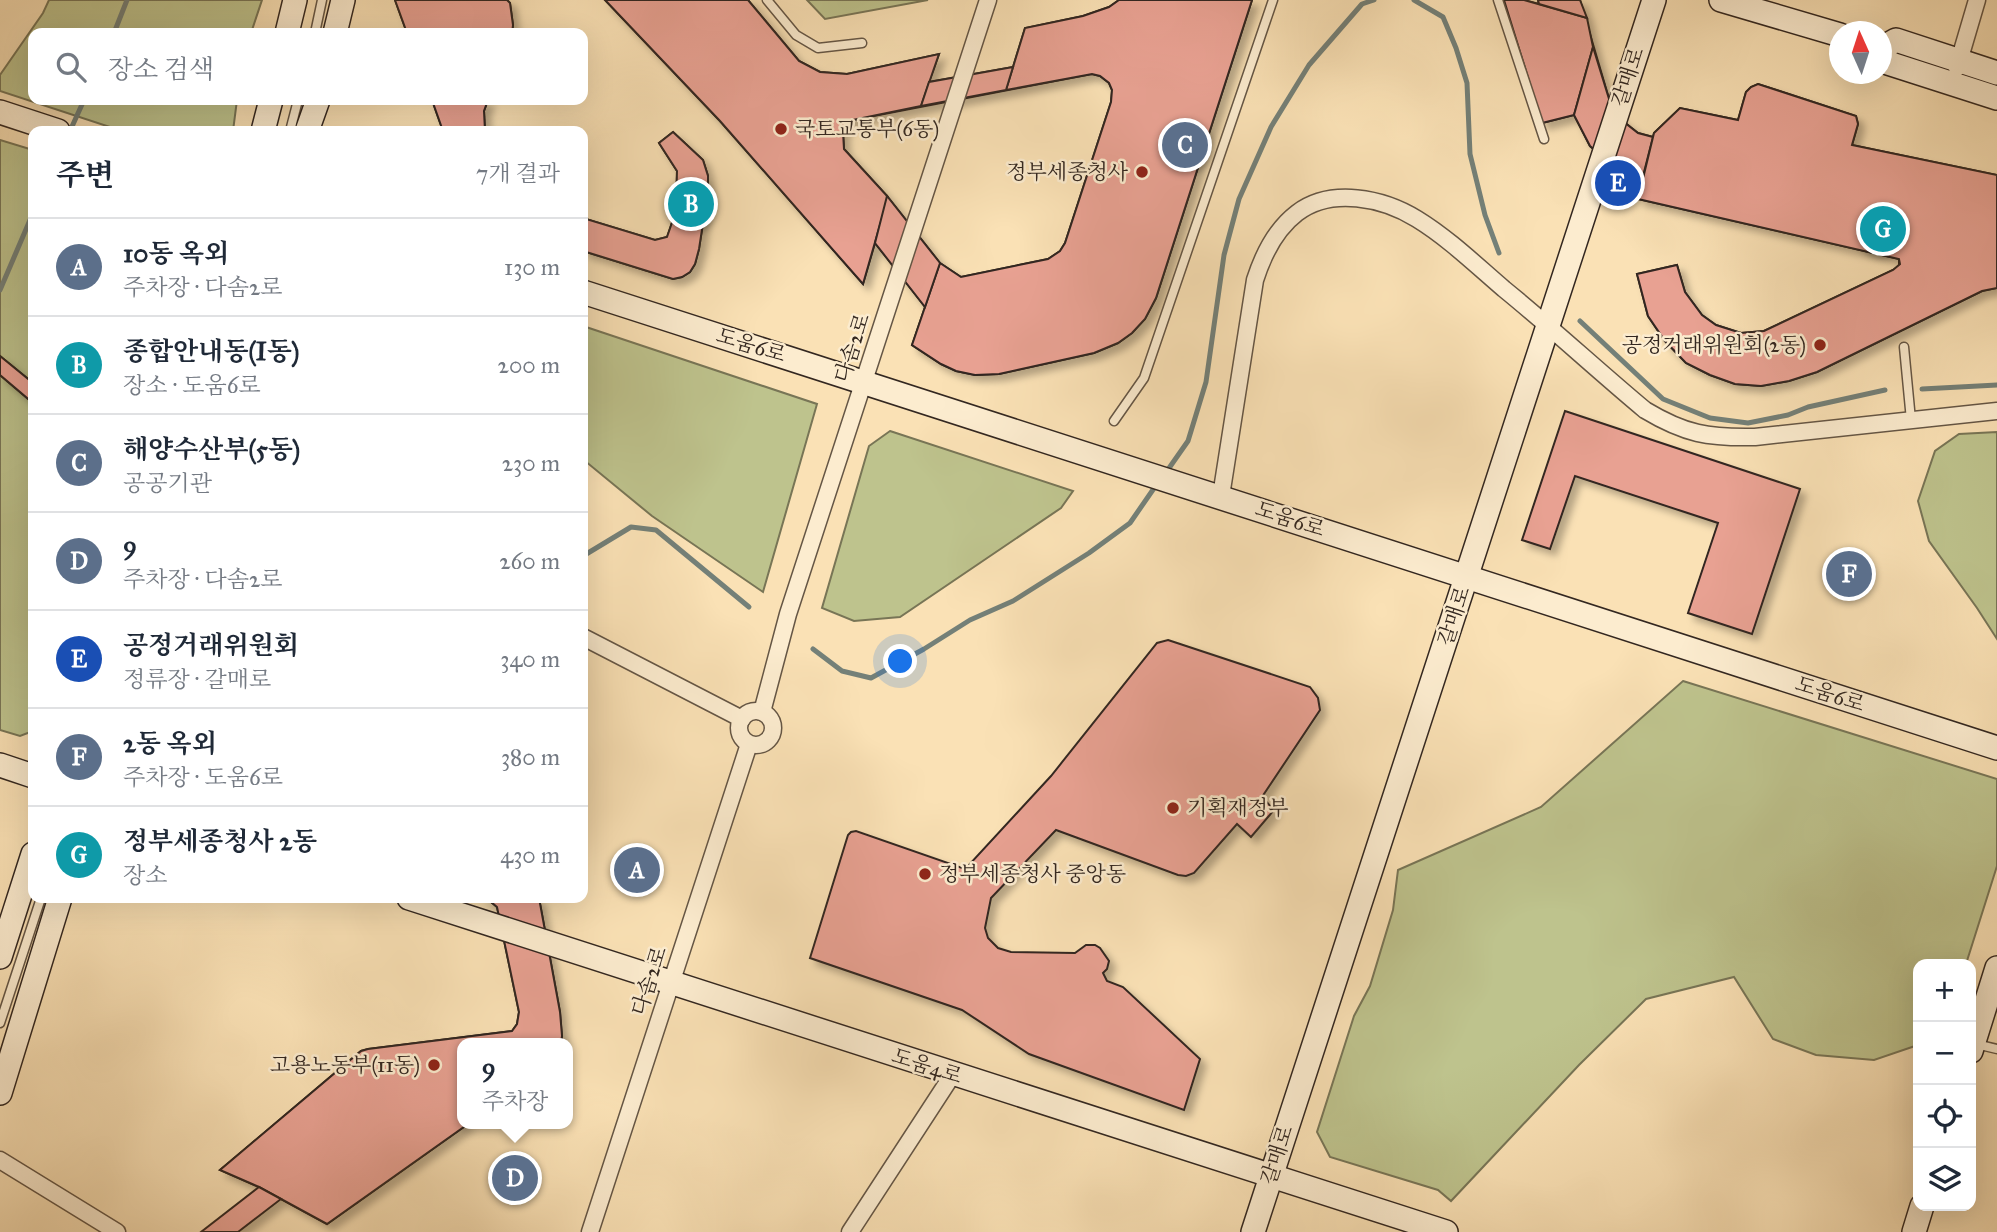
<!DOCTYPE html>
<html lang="ko">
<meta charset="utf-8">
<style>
body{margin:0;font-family:"IM FELL Great Primer","Noto Serif KR",serif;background:#f2f2f3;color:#1f2937}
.controls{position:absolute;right:21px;bottom:21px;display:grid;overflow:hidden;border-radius:14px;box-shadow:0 7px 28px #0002}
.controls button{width:63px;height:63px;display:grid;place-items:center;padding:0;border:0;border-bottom:2px solid #e0e1e3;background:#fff;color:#1f2937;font:35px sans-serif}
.compass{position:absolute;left:1829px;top:21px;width:63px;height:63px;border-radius:50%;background:#fff;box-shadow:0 7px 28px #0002;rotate:357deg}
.you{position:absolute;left:901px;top:662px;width:24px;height:24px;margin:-18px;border:5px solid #fff;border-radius:50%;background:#1a73e8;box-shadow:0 0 0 10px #1a73e833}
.badge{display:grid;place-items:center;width:46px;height:46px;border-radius:50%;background:#7c3aed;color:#fff;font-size:23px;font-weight:700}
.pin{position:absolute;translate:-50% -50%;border:4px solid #fff;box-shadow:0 2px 7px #0006}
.popup{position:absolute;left:457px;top:1038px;width:116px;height:91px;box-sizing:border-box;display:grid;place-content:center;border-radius:14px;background:#fff;filter:drop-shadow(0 2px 5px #0005);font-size:23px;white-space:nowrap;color:#747a83}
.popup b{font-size:26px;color:#1f2937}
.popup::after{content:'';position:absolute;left:50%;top:100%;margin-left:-14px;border:14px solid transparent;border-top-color:#fff}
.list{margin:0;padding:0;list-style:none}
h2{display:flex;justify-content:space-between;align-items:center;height:91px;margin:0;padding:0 28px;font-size:30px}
h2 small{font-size:23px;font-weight:400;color:#747a83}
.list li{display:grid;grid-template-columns:46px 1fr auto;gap:21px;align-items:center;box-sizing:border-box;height:98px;padding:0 28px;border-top:2px solid #e0e1e3}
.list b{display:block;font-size:26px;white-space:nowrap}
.list p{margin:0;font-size:23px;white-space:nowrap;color:#747a83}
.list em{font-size:23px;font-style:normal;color:#747a83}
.icon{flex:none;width:38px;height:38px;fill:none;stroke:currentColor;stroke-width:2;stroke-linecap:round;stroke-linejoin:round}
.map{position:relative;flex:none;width:1997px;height:1232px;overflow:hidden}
.search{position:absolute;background:#fff;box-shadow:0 7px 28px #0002;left:28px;top:28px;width:560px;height:77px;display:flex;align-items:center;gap:18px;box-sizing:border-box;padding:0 24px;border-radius:14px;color:#747a83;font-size:26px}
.panel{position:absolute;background:#fff;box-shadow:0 7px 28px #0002;left:28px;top:126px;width:560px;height:777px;border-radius:14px}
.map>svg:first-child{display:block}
</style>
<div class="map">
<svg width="1997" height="1232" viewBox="0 0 1997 1232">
<defs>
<filter id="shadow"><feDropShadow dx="6" dy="6" stdDeviation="3.5" flood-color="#0004"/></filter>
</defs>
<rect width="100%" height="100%" fill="#fae1b5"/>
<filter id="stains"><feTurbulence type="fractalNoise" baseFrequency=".00286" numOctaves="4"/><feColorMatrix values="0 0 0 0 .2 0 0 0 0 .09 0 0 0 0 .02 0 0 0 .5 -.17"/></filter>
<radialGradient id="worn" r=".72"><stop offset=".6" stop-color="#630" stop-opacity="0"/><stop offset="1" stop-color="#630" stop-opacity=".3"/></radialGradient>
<!-- green -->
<g fill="#bec38d" stroke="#787556" stroke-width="2">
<polygon points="49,0 262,0 251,33 33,33 33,100 237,100 233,131 122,131 0,91 0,75 43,13"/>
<polygon points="807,0 928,0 825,19"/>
<polygon points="0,140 33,150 33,731 20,736 0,730"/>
<polygon points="583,326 817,404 763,592 652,516 585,461 583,456"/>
<polygon points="890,431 1073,491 1061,508 900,617 854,621 822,608 869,446"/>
<polygon points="1997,432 1997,639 1977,608 1929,541 1918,501 1935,451 1959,434"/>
<polygon points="1683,681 1997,779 1997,866 1966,964 1918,964 1918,1045 1874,1060 1816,1055 1773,1039 1734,977 1646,999 1579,1065 1451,1201 1438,1190 1330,1157 1317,1132 1354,1016 1370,986 1393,910 1398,870 1541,807"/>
</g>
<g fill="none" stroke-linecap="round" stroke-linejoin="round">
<!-- stream -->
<g stroke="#748078" stroke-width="5">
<polyline points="1414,0 1443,17 1456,48 1467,83 1470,154 1485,215 1499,253"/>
<polyline points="114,33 127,0"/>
<polyline points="70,131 84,100"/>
<polyline points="0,290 33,213"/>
<polyline points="1580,321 1663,399 1710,418 1748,423 1788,415 1808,407 1885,390"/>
<polyline points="1922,389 1997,385"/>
<polyline points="1167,471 1188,441 1206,382 1224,255 1239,199 1271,127 1309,65 1362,4 1374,0"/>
<polyline points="583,556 631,527 656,530 749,607"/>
<polyline points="813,649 842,671 871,678 924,649 970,620 1013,601 1089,553 1130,523 1159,481"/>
</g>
</g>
<!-- building -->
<g fill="#e8a192" stroke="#332720" stroke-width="2" fill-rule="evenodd" filter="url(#shadow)">
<polygon points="395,0 507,0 510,3 513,25 512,33 407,33"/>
<polygon points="395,0 507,0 510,3 513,25 512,33 407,33"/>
<path d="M605 0H748L799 61 820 72 847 74 939 54 929 82 1013 67 1025 28 1083 16 1109 7 1119 0H1252L1156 298 1145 319 1132 333 1118 343 1094 353 999 374 975 375 956 371 941 364 912 345 925 307 875 243 863 284 720 121ZM1092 74 1100 76 1109 83 1112 90 1111 102 1065 243 1060 251 1048 259 961 277 940 263 887 196 844 149 843 132 846 126 853 120Z"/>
<polygon points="605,0 748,0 799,61 820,72 847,74 939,54 921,106 853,120 846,126 843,132 844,149 888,197 863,284 720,121"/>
<polygon points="1119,0 1252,0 1156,298 1145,319 1132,333 1118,343 1094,353 999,374 975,375 956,371 941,364 912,345 940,263 961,277 1048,259 1060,251 1065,243 1111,102 1112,90 1109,83 1100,76 1092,74 1006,90 1025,28 1083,16 1109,7"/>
<polygon points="1504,0 1524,0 1539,4 1538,0 1580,0 1610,102 1619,118 1638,133 1653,137 1654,133 1680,108 1738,120 1746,92 1751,87 1758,84 1856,116 1858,124 1852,145 1997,175 1997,288 1982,291 1817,372 1789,381 1761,386 1735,384 1710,375 1686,363 1665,341 1648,316 1637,274 1677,265 1685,292 1702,315 1716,325 1741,333 1764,331 1893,270 1899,266 1899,259 1638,199 1643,176 1610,163 1590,146 1574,115 1542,123"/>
<polygon points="1504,0 1524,0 1587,18 1593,47 1574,115 1542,123"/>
<polygon points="1538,0 1580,0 1587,18 1539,4"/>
<polygon points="1593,47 1610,102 1619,118 1638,133 1653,137 1643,176 1610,163 1590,146 1574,115"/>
<polygon points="1013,67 1006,90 921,106 929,82"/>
<polygon points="1758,84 1856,116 1858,124 1852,145 1997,175 1997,288 1982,291 1817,372 1789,381 1761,386 1735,384 1710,375 1686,363 1665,341 1648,316 1637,274 1677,265 1685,292 1702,315 1716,325 1741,333 1764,331 1893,270 1900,264 1899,259 1638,199 1654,133 1680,108 1738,120 1746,92 1751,87"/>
<polygon points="432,100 488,100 484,111 485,131 443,131"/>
<polygon points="432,100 488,100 484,111 485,131 443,131"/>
<polygon points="673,132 703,160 708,176 708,191 699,249 695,264 690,272 682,277 673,279 583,251 583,218 655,240 667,237 676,211 677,171 659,143"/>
<polygon points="673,132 703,160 708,176 708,191 699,249 695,264 690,272 682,277 673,279 583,251 583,218 655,240 667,237 676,211 677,171 659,143"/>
<polygon points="887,196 940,263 925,307 875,243"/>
<polygon points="0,356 33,383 33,403 0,375"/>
<polygon points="0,356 33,383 33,403 0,375"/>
<polygon points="1565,411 1800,489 1752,634 1688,613 1718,523 1575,476 1550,549 1522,540"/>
<polygon points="1168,640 1310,687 1318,698 1320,710 1262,797 1274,810 1251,837 1237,824 1194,873 1186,876 1178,875 1056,830 991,898 985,928 988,938 998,948 1011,952 1075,953 1086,945 1095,945 1100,948 1109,961 1107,969 1103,973 1107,981 1123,987 1200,1059 1184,1110 1029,1054 962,1010 810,958 848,835 851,832 856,831 962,868 969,865 1051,776 1157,643"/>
<polygon points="480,898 539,898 560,1012 562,1036 561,1043 462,1043 462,1124 468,1124 327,1224 259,1187 220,1170 361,1051 368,1049 512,1031 517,1024 519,1012 497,907 491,902"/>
<polygon points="480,898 539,898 560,1012 562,1036 561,1043 462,1043 462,1124 468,1124 327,1224 259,1187 220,1170 361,1051 368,1049 512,1031 517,1024 519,1012 497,907 491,902"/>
<polygon points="259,1187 281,1199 238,1232 201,1232"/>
</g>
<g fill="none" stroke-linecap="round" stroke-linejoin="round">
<!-- lane casing -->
<g stroke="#655645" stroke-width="11">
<g id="lane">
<polyline points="767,0 796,35 818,48 862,43"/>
<polyline points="1498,0 1544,139"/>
<polyline points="315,33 322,0"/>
<polyline points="290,131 298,100"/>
<polyline points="1904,347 1911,420"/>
<polyline points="1114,421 1144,378 1273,0"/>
<polyline points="0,1023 41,898"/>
<polyline points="1976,1044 1997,1049"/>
</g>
</g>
<!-- street casing -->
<g stroke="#655645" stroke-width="19">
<g id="street">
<polyline points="1957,68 1977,0"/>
<path d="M1221 496 1255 280C1263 255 1276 229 1297 213 1331 187 1383 198 1417 219 1448 238 1476 265 1504 289 1552 328 1597 370 1645 410 1685 434 1708 438 1755 437L1997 411"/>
<polyline points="583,637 742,719"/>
<circle cx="756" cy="728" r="17"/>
<polyline points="762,712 788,614 988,0"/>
<polyline points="0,1160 117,1232"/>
<polyline points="590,1232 749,744"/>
<polyline points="850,1232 953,1074"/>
</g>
</g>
<!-- secondary casing -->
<g stroke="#332720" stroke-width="26">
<g id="secondary">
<polyline points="1721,0 1840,35"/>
<polyline points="287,33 295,0"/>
<polyline points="335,33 343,0"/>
<polyline points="1882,48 1888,63 1997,98"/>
<polyline points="1882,48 1896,40 1997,73"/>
<polyline points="0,112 58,131"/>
<polyline points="263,131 271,100"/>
<polyline points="307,131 318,100"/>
<path d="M583 292C1055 440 1525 596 1997 748"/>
<polyline points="0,765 33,776"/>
<polyline points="409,898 1446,1232"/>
<polyline points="0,957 33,854"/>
<polyline points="1971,1051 1997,968"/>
<polyline points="0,1093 60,898"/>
<polyline points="1253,1232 1654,0"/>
<polyline points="1914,1232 1922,1206"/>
</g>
</g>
<!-- lane -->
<use href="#lane" stroke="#fceccf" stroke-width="8"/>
<!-- street -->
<use href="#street" stroke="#fceccf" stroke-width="16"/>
<!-- secondary -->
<use href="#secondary" stroke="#fceccf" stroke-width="23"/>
</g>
<!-- markers -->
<g fill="#8f2418" stroke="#fceccf" stroke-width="2.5">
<circle cx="781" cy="129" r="7"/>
<circle cx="1142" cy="172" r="7"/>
<circle cx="1820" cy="345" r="7"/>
<circle cx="1173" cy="808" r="7"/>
<circle cx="925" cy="874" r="7"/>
<circle cx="434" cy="1065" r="7"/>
</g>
<g text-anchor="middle" stroke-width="5" stroke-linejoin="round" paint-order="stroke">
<!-- street labels -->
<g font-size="21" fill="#332720" stroke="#fceccf">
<text transform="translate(1628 77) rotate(-72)" y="7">갈매로</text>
<text transform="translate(751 345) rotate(17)" y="7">도움6로</text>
<text transform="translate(852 348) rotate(-72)" y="7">다솜2로</text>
<text transform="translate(1290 519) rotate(18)" y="7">도움6로</text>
<text transform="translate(1454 616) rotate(-72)" y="7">갈매로</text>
<text transform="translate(1830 694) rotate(18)" y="7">도움6로</text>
<text transform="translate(649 981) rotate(-72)" y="7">다솜2로</text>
<text transform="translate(927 1066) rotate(18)" y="7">도움4로</text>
<text transform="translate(1277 1155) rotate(-72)" y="7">갈매로</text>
</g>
<!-- poi labels -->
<g font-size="21" fill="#332720" stroke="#fceccf" text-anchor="start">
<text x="795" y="136">국토교통부(6동)</text>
<text x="1128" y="179" text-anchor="end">정부세종청사</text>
<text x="1806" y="352" text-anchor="end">공정거래위원회(2동)</text>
<text x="1187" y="815">기획재정부</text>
<text x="939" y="881">정부세종청사 중앙동</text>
<text x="420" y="1072" text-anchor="end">고용노동부(11동)</text>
</g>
</g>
<rect width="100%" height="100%" filter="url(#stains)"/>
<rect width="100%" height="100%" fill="url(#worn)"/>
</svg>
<div class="controls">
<button>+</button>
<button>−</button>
<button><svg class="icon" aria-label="locate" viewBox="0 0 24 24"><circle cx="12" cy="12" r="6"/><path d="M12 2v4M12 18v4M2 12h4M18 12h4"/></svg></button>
<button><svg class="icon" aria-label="layers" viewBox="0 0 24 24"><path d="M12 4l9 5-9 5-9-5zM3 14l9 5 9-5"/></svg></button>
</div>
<svg class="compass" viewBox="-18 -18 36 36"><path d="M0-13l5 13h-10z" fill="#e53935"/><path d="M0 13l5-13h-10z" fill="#747a83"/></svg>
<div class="you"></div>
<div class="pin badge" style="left:637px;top:870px;background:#5c6f8a">A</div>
<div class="pin badge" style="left:691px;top:204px;background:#0f9aa8">B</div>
<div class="pin badge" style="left:1185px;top:145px;background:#5c6f8a">C</div>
<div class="pin badge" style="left:515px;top:1178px;background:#5c6f8a">D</div>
<div class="popup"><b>9</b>주차장</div>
<div class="pin badge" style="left:1618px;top:183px;background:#1a4fb4">E</div>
<div class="pin badge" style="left:1849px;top:574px;background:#5c6f8a">F</div>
<div class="pin badge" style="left:1883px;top:229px;background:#0f9aa8">G</div>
<div class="search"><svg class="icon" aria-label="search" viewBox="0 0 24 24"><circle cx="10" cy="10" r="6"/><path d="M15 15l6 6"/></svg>장소 검색</div>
<section class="panel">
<h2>주변<small>7개 결과</small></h2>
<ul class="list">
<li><span class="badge" style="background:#5c6f8a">A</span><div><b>10동 옥외</b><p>주차장 · 다솜2로</p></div><em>130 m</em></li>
<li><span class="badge" style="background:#0f9aa8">B</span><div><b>종합안내동(I동)</b><p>장소 · 도움6로</p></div><em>200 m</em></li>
<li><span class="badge" style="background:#5c6f8a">C</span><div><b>해양수산부(5동)</b><p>공공기관</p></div><em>230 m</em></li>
<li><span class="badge" style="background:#5c6f8a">D</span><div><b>9</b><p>주차장 · 다솜2로</p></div><em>260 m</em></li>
<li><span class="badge" style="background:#1a4fb4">E</span><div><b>공정거래위원회</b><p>정류장 · 갈매로</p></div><em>340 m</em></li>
<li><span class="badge" style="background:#5c6f8a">F</span><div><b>2동 옥외</b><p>주차장 · 도움6로</p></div><em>380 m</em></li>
<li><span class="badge" style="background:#0f9aa8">G</span><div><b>정부세종청사 2동</b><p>장소</p></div><em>430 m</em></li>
</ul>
</section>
</div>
